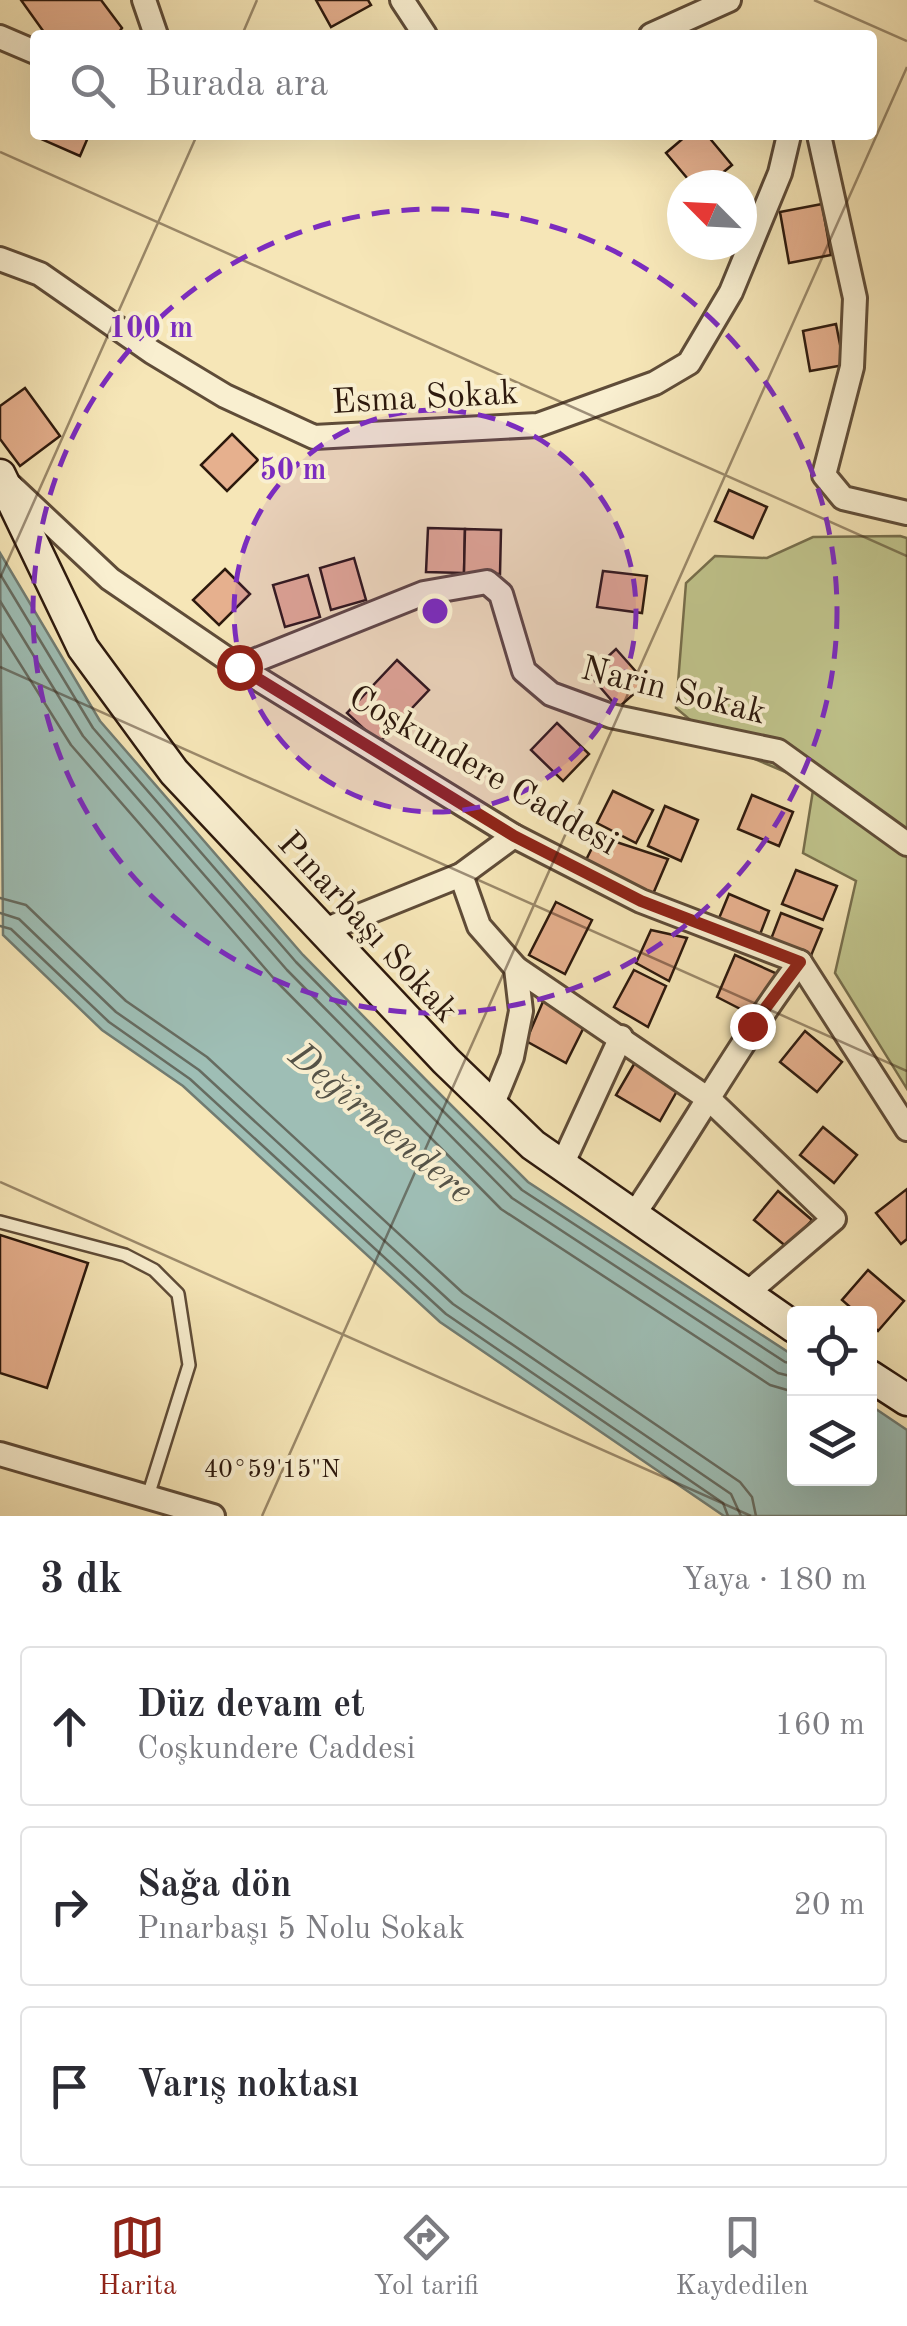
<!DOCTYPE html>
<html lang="tr">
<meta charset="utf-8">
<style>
body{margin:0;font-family:"Old Standard TT",serif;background:#f2f2f3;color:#2b2b33}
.controls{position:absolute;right:30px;bottom:30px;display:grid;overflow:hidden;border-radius:10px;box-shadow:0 10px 40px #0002}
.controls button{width:90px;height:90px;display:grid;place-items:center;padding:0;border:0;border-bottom:2px solid #e1e1e2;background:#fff;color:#2b2b33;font:50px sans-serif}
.compass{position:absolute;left:667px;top:170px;width:90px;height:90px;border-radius:50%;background:#fff;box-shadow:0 10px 40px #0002;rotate:294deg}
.stop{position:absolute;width:30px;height:30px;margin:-22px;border:8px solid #8f2418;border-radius:50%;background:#fff}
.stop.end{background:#8f2418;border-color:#fff;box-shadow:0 2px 10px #0008}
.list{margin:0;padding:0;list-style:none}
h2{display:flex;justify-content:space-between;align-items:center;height:130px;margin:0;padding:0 40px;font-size:42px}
h2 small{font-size:32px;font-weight:400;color:#7c7c81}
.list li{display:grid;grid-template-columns:65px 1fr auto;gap:30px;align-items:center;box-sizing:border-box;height:160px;margin:0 20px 20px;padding:0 20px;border:2px solid #e1e1e2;border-radius:10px}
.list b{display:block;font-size:38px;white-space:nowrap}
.list p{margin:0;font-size:32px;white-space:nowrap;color:#7c7c81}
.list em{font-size:32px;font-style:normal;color:#7c7c81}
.icon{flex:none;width:55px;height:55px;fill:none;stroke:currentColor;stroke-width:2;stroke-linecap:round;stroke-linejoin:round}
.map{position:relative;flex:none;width:907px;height:1516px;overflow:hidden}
.search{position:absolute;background:#fff;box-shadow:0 10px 40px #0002;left:30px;right:30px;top:30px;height:110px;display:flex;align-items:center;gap:25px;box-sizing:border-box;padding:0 35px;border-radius:10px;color:#7c7c81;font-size:38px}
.sheet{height:670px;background:#fff}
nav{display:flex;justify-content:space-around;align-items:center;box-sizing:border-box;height:140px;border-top:2px solid #e1e1e2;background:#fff;font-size:28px;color:#7c7c81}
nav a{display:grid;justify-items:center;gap:5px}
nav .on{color:#8f2418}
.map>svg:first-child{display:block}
</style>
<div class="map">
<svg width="907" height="1516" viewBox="0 0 907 1516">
<rect width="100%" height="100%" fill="#f6e6b7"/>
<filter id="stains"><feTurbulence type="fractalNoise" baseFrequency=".002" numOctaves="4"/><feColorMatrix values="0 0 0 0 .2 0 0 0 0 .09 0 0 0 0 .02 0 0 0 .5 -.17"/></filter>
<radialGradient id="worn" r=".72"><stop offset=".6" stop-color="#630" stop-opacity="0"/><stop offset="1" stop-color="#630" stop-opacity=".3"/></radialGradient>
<!-- green -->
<polygon fill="#c0c48c" stroke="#766e4c" stroke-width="2.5" points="900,536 907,538 907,1089 835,973 856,881 803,853 814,784 719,744 676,708 686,583 715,556 767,558 813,537"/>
<!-- water -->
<polygon fill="#9ebeb5" stroke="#717c72" stroke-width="2.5" points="0,553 100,721 303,955 432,1086 528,1182 794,1356 794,1478 870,1478 870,1405 907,1430 907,1516 724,1516 440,1322 183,1086 102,1030 3,935"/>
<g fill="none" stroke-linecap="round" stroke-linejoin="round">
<!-- shore -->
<g stroke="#666c61" stroke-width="2.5">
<polyline points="0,574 93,728 296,962 425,1093 522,1190 785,1362 794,1364"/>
<polyline points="0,601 83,736 287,970 512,1198 778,1373 794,1377"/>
<polyline points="0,632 71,745 231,929 276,981 501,1209 770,1385 794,1392"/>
<polyline points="0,898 26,905 126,1001 207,1057 463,1293 740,1482 752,1497 756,1516"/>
<polyline points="0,913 19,919 116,1012 199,1070 453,1304 731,1494 741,1516"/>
<polyline points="0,926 11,929 109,1022 190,1079 446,1314 723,1503 728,1516"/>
</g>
</g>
<!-- building -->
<g fill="#e6b08e" stroke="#2d190d" stroke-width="2.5">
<polygon points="21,0 101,0 122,28 117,35 46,35"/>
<polygon points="316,0 368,0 371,5 331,27"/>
<polygon points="43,135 89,135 80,156 41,139"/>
<polygon points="687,135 707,135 732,165 708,185 693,185 666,153"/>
<polygon points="822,204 831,255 789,263 780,212"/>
<polygon points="836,324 844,365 810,371 803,331"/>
<polygon points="25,388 60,436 20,466 0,439 0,406"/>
<polygon points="232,434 258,460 227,491 201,465"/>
<polygon points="729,490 767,507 753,538 715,521"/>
<polygon points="428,528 465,529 464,573 426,572"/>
<polygon points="465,529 501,530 500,574 464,573"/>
<polygon points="354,558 366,600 331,610 320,568"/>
<polygon points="225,569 250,594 219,625 193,600"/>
<polygon points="603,571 647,576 642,613 597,607"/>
<polygon points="308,575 320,617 285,627 273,585"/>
<polygon points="616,649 646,683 618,708 589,674"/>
<polygon points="397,660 429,690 379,743 347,713"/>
<polygon points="557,723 589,754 563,781 531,750"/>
<polygon points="613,791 653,810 636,843 597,823"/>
<polygon points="752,795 793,812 779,846 738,829"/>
<polygon points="665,806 698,820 681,861 648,846"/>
<polygon points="598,836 668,859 653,894 584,864"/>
<polygon points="796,870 837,886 823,920 782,904"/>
<polygon points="729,894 769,911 756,945 715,928"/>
<polygon points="556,902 592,920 565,974 529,955"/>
<polygon points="781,913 822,929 808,963 768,947"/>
<polygon points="651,930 687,938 669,981 636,963"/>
<polygon points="735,955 782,976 756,1017 717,997"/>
<polygon points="634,970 666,986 648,1027 614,1007"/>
<polygon points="548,990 590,1015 566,1063 526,1041"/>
<polygon points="805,1031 842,1062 817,1092 780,1062"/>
<polygon points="637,1059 681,1084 660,1121 616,1095"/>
<polygon points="823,1127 857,1155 834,1183 800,1155"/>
<polygon points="907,1189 907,1239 901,1244 876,1213"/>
<polygon points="778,1191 812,1220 788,1248 754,1220"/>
<polygon points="0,1235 88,1263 47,1388 0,1373"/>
<polygon points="868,1270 904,1301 878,1331 870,1323 870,1314 858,1314 842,1300"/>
</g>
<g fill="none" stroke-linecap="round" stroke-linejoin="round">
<!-- lane casing -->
<g stroke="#5f4c38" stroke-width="16">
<polyline id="lane" points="0,1222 125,1255 154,1270 178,1294 189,1365 148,1496"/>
</g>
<!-- street casing -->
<g stroke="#5f4c38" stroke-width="28">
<g id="street">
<polyline points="144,0 156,35"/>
<polyline points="402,0 425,35"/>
<polyline points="651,35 729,0"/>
<polyline points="0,37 35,52"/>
<polyline points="819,135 855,298 852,367 824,475 843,498 907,513"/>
<polyline points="0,259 40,274 152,352 225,396 314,437 538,425 655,383 689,363 731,292 780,173 789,135"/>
<polyline points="11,486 110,579 239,667 514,836 641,901 800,962 907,1129"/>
<polyline points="239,667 424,593 487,582 501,594 524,671 551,694 611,716 778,751 907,844"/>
<polyline points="461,875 479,926 516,968 521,1011 512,1057 492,1106"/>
<polyline points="322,931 461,875 514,836"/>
<polyline points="516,968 710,1100 834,1219 745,1295"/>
<polyline points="562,1165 621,1037"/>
<path d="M635 1213C691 1130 740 1042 800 962"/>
<polyline points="0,1454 213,1516"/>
</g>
</g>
<!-- secondary casing -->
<g stroke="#2d190d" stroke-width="35">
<g id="secondary">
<polyline points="0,475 83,648 174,772 446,1061 533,1145 794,1327"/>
<polyline points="870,1376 907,1400"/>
</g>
</g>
<!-- lane -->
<use href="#lane" stroke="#f9efd0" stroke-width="11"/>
<!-- street -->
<use href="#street" stroke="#f9efd0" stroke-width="22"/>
<!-- secondary -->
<use href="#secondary" stroke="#f9efd0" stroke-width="30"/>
</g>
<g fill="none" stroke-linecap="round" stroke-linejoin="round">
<!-- route -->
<polyline stroke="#8f2418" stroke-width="12" points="239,667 514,836 641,901 800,962 752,1026"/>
</g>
<!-- ticks -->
<path fill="none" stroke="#2d190d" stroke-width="2.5" stroke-opacity="0.45" d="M814 0 907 41M242 35 257 0M0 152 907 556M0 578 197 135M0 667 907 1071M0 1182 751 1516M262 1516 907 67"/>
<!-- distance rings -->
<circle cx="435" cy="611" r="201" fill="#7b2cbf" fill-opacity=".12"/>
<g fill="none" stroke="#7b2cbf" stroke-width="5" stroke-dasharray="18 12">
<circle cx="435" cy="611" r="201"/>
<circle cx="435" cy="611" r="402"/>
</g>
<g text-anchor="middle" stroke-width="8" stroke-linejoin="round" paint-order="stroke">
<!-- street labels -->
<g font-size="35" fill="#2d190d" stroke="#f9efd0">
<text transform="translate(425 396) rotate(-3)" y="12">Esma Sokak</text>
<text transform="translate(674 689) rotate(14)" y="12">Narin Sokak</text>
<text transform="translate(484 769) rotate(30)" y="12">Coşkundere Caddesi</text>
<text transform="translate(369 926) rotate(47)" y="12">Pınarbaşı Sokak</text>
</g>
<!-- water labels -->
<g font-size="38" font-style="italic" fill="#555348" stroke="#f9efd0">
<text transform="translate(382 1122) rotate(40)" y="13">Değirmendere</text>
</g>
</g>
<g font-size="25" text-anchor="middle" fill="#2d190d" stroke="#f9efd0" stroke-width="8" stroke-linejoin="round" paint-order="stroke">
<text x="272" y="1477">40°59'15"N</text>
</g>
<circle cx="435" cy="611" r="15" fill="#7b2cbf" stroke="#f9efd0" stroke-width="5"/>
<g font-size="30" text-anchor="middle" font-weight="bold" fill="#7b2cbf" stroke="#f9efd0" stroke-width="8" stroke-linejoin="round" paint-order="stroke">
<text x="151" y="337">100 m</text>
<text x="293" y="479">50 m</text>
</g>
<rect width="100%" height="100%" filter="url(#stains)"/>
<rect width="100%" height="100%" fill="url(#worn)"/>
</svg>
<div class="controls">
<button><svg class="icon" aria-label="locate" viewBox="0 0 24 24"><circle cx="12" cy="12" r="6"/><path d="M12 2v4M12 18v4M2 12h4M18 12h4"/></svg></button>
<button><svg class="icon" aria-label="layers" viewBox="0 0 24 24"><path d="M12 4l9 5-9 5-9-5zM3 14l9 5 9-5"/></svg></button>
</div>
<svg class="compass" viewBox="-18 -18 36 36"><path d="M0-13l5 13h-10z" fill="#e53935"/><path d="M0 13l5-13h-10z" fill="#7c7c81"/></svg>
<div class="stop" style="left:239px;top:667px"></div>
<div class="stop end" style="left:752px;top:1026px"></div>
<div class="search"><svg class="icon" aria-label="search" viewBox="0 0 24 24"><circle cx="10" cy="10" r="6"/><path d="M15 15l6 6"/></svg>Burada ara</div>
</div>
<section class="sheet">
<h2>3 dk<small>Yaya · 180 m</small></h2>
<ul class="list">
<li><svg class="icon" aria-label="ahead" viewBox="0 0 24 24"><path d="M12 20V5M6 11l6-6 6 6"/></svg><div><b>Düz devam et</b><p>Coşkundere Caddesi</p></div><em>160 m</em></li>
<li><svg class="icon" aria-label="right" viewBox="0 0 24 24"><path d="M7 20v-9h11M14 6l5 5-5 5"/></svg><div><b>Sağa dön</b><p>Pınarbaşı 5 Nolu Sokak</p></div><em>20 m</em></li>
<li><svg class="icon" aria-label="arrive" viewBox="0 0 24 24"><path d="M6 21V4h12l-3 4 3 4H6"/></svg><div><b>Varış noktası</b></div></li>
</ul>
</section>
<nav>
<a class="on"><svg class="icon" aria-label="map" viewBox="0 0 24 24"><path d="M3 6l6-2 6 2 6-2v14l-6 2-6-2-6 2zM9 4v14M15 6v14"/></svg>Harita</a>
<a><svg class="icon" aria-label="directions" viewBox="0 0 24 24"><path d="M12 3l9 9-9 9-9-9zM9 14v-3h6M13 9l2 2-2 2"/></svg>Yol tarifi</a>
<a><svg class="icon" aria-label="saved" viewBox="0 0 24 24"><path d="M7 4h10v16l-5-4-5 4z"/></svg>Kaydedilen</a>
</nav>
